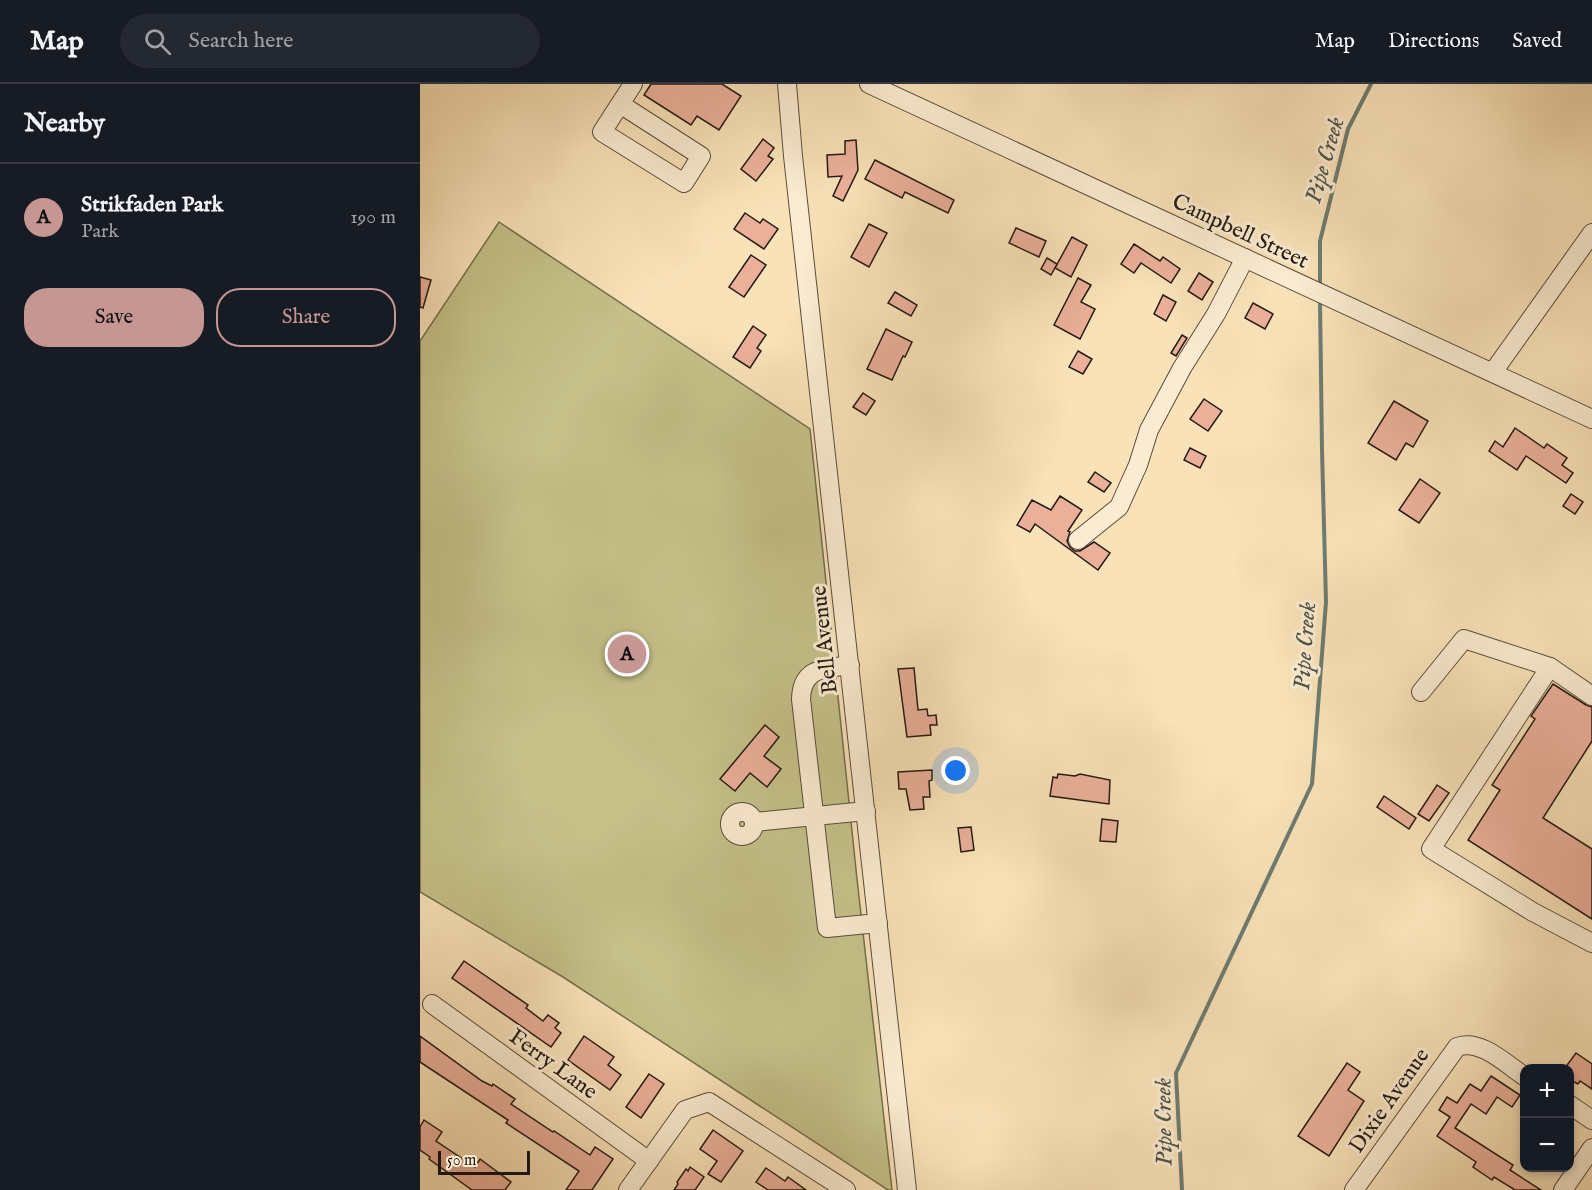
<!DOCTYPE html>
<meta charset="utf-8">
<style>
body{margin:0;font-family:"IM FELL English",serif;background:#242831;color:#f1f3f6}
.controls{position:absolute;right:18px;bottom:18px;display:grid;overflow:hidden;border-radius:12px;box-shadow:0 3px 9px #0003}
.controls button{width:54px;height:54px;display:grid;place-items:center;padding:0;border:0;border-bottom:2px solid #363941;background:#171b24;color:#f1f3f6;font:30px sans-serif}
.scale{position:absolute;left:18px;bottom:15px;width:92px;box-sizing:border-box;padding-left:6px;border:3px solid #241a12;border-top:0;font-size:16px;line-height:21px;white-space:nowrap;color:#241a12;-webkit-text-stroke:4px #fbecd1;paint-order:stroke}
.you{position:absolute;left:536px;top:687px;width:21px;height:21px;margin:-15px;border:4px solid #fff;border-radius:50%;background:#1a73e8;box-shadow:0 0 0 9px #1a73e833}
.badge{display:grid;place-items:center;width:39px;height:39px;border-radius:50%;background:#c59692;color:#111;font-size:20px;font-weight:700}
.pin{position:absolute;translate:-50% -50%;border:3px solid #fff;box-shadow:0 2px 6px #0006}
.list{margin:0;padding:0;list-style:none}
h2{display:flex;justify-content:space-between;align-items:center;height:78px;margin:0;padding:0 24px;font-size:26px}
h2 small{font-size:20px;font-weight:400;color:#9ea1a6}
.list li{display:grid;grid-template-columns:39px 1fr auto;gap:18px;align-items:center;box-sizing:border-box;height:108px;padding:0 24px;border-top:2px solid #363941}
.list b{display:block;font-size:22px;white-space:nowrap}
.list p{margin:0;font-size:20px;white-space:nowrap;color:#9ea1a6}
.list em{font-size:20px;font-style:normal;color:#9ea1a6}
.actions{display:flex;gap:12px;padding:18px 24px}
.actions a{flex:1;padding:14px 0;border:2px solid #c59692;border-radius:24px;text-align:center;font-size:21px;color:#c59692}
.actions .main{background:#c59692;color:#111}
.icon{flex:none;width:33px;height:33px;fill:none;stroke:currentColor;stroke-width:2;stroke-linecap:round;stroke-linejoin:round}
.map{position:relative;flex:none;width:1172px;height:1106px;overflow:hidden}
header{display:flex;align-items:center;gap:36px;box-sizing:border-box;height:84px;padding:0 30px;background:#171b24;border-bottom:2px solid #363941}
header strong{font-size:28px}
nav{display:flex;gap:33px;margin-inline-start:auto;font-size:21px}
.search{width:420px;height:54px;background:#242831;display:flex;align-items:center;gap:15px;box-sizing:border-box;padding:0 21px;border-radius:33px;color:#9ea1a6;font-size:22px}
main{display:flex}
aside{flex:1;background:#171b24}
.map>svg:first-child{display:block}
</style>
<header>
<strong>Map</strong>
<div class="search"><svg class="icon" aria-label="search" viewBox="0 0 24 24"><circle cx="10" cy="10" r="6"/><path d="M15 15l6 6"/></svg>Search here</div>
<nav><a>Map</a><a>Directions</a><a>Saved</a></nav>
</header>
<main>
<aside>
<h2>Nearby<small></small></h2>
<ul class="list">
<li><span class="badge">A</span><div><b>Strikfaden Park</b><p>Park</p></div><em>190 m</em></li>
</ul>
<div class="actions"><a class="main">Save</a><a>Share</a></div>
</aside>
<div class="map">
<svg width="1172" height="1106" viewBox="0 0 1172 1106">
<rect width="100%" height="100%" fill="#f9e2b8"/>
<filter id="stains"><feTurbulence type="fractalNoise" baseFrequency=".00333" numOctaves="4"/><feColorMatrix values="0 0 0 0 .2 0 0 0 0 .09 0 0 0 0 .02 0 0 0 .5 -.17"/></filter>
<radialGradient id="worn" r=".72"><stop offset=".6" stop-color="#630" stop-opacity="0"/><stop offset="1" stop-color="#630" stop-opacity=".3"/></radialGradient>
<!-- green -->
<polygon fill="#c5c189" stroke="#746e4e" stroke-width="1.5" points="79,138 390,345 437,795 472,1106 468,1106 143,893 0,808 0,257"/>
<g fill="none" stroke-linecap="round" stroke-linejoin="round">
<!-- stream -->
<g stroke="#6d7c71" stroke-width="4">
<polyline points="900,203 900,157 928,45 951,0"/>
<polyline points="762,1106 756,989 892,700 906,518 902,366 900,217"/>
</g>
</g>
<!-- building -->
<g fill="#ebb09a" stroke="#241a12" stroke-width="1.5">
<polygon points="231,0 302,0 321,12 299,46 277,32 271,41 224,11"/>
<polygon points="343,55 354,64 348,72 353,75 336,97 321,85"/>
<polygon points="436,56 438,86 423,117 413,112 422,92 408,93 407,71 425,70 425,57"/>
<polygon points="455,76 534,116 528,129 485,108 482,114 445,95"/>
<polygon points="325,129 340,139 343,135 358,145 344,165 314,145"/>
<polygon points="449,140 467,149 449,183 431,173"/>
<polygon points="596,144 626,157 619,173 589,159"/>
<polygon points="652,153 667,161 651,193 635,184"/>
<polygon points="714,160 740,177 743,173 760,185 751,199 721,179 714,189 701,180"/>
<polygon points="331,171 346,181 324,213 309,203"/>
<polygon points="627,174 637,180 631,191 621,185"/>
<polygon points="779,189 793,198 782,216 768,207"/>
<polygon points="0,193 11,196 3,224 0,223"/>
<polygon points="658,194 671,201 661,218 675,225 660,255 634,241"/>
<polygon points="475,208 497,221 491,232 468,219"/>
<polygon points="743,211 756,218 746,237 734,230"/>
<polygon points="833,219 853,230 845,245 825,234"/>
<polygon points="333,242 346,251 337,264 341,267 330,284 313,273"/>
<polygon points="466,245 492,258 485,273 483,272 472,296 447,285"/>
<polygon points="762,251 767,254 756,272 751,269"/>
<polygon points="658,267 672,275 663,290 649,283"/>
<polygon points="443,309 455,317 446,331 433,323"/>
<polygon points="784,315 802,327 788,347 770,335"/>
<polygon points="974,317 1008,337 993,363 986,359 976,376 948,359"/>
<polygon points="1095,344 1124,364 1127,360 1147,374 1142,381 1153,389 1146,399 1106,372 1097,386 1069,367 1075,357 1083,363"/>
<polygon points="770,364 786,372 780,384 764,376"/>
<polygon points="675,388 691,399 684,408 668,398"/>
<polygon points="1000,395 1020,409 999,439 979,426"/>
<polygon points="1151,410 1163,418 1155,430 1143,422"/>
<polygon points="640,412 662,426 648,447 650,448 647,457 650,463 655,467 660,467 674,458 690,469 678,486 615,440 610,448 597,441 612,416 631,426"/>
<polygon points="494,584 498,626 507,625 508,632 516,631 517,641 510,641 511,651 487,653 478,585"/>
<polygon points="1133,600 1166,621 1172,623 1172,657 1123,734 1172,765 1172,835 1048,756 1080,706 1072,701 1115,635 1111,632"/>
<polygon points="345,641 359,653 344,672 361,685 347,703 330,689 315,707 300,695"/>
<polygon points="512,686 512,696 509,697 510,713 503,713 504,725 490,726 486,705 479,705 478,688"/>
<polygon points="638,690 655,692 660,690 690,696 689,720 630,712 633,693 637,694"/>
<polygon points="1017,701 1029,709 1009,737 998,730"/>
<polygon points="964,712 996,734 989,745 957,723"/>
<polygon points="682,735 698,737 696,758 680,757"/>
<polygon points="551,743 554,766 541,768 538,744"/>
<polygon points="44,877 108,921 106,924 123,937 128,931 139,939 135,944 141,949 131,963 32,894"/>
<polygon points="0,952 62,997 72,1002 73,1000 95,1015 91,1020 133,1048 134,1047 170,1071 175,1063 193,1075 172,1106 146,1106 159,1087 86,1039 88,1036 0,978"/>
<polygon points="164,952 194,973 188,981 201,991 190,1006 148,976"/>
<polygon points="1156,969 1172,980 1172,1005 1160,997 1158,1000 1149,995 1149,984 1145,984"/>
<polygon points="927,979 940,988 928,1006 944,1017 909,1072 878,1052"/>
<polygon points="229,990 244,1000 221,1034 206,1023"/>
<polygon points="1071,992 1100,1011 1092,1023 1077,1013 1066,1030 1051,1020 1035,1044 1093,1081 1090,1086 1121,1106 1095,1106 1074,1093 1072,1096 1053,1083 1056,1078 1017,1052 1030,1033 1019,1026 1027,1013 1037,1019 1050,1000 1061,1007"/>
<polygon points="4,1036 22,1048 16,1057 55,1083 60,1075 91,1098 85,1106 52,1106 9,1075 10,1073 0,1066 0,1043"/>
<polygon points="293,1046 323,1067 301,1098 288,1090 297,1077 280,1065"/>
<polygon points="270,1083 284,1093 275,1106 254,1106 258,1100 257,1098 266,1085 268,1087"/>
<polygon points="346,1084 365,1097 368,1093 386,1106 348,1106 336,1098"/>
</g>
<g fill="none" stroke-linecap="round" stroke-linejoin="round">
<!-- minor casing -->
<g stroke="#594c3c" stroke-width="20">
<g id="minor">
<polyline points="367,0 373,72 487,1106"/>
<polyline points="449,0 1172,335"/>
<polyline points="200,20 281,72 264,99 182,48 213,0"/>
<polyline points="1073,288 1172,149"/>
<polyline points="658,456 699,423 718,381 729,346 762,284 796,230 825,174"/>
<path d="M430 581C404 585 382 583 381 615L407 844 458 839"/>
<polyline points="1001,608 1044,555 1130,583"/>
<polyline points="1172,612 1130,583 1011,765 1113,828 1172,859"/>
<circle cx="322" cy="740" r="12"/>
<polyline points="334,738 446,727"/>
<polyline points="12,920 229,1077"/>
<polyline points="1150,1021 1172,1036"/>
<polyline points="208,1106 265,1026 289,1018 426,1106"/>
<path d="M934 1106 1037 963C1060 954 1086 980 1104 992"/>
<polyline points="1143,1106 1172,1064"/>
</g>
</g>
<!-- minor -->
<use href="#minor" stroke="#fbecd1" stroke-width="18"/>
</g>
<g text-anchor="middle" stroke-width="6" stroke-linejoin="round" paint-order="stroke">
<!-- street labels -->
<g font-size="22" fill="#241a12" stroke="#fbecd1">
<text transform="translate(821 146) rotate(25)" y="8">Campbell Street</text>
<text transform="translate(403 556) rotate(-96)" y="8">Bell Avenue</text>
<text transform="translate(134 979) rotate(36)" y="8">Ferry Lane</text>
<text transform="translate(968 1016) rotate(-55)" y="8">Dixie Avenue</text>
</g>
<!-- water labels -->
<g font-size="24" font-style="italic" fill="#4f5349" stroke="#fbecd1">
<text transform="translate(904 76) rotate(-74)" y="8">Pipe Creek</text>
<text transform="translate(884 562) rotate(-86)" y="8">Pipe Creek</text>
<text transform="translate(743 1038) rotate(-91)" y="8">Pipe Creek</text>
</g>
</g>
<rect width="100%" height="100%" filter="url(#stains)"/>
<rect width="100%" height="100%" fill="url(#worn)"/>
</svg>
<div class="controls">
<button>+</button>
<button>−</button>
</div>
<div class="scale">50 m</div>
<div class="you"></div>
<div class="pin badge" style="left:207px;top:570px">A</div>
</div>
</main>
